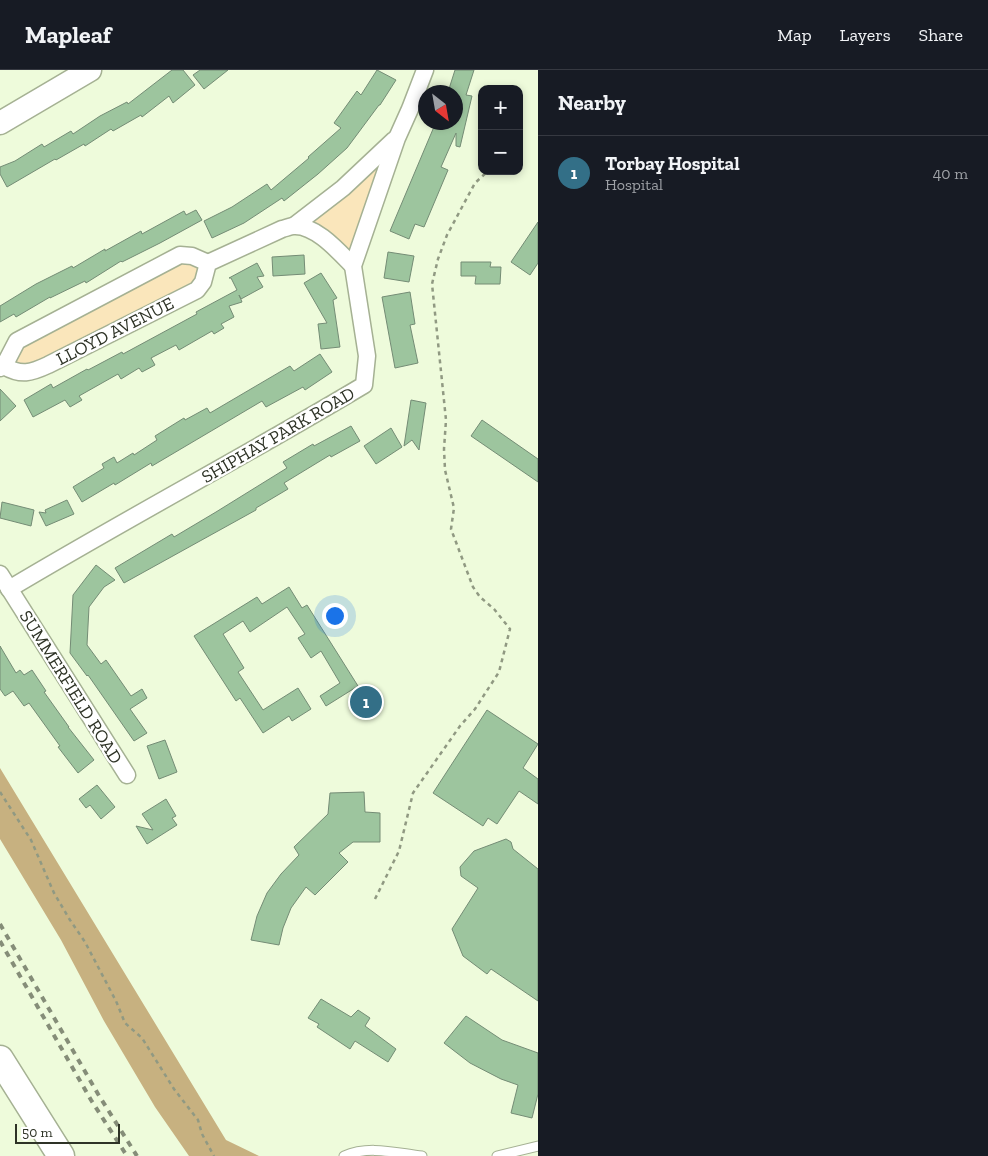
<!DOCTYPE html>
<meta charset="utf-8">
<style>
body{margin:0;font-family:"Zilla Slab",serif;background:#20242c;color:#f1f3f6}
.controls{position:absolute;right:15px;top:15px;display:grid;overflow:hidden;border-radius:10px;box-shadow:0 2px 8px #0003}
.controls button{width:45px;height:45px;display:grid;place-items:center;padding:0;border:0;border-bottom:1px solid #363941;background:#171b24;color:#f1f3f6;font:25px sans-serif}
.compass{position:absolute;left:418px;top:15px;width:45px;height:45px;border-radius:50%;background:#171b24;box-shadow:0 2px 8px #0003;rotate:149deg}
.scale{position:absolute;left:15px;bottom:12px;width:105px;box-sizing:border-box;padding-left:5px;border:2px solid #2e3326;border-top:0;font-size:14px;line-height:18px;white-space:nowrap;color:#2e3326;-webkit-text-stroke:4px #fff;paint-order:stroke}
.you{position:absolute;left:334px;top:545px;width:18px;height:18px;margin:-12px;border:4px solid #fff;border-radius:50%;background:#1a73e8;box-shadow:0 0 0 8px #1a73e833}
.badge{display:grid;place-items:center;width:32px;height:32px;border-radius:50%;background:#336f87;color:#fff;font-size:16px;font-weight:700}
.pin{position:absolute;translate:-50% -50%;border:2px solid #fff;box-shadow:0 1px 5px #0006}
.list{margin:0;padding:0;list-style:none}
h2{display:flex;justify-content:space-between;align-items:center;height:65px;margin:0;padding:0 20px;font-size:21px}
h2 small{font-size:16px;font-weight:400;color:#9ea1a6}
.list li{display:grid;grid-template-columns:32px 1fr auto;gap:15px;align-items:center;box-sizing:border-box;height:75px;padding:0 20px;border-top:1px solid #363941}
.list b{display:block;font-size:19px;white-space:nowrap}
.list p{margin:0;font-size:16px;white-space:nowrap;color:#9ea1a6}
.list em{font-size:16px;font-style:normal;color:#9ea1a6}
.map{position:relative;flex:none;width:538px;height:1086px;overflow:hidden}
header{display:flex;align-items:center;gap:30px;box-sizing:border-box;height:70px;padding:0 25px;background:#171b24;border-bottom:1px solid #363941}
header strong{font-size:24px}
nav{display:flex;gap:28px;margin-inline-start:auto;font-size:18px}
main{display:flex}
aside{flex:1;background:#171b24}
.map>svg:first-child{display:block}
</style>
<header>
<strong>Mapleaf</strong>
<nav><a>Map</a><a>Layers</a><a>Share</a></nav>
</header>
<main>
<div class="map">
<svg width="538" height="1086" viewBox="0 0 538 1086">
<rect width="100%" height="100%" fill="#eefbdb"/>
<!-- green -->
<g fill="#fae6bb">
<polygon points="384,90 350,180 331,162 313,153"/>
<polygon points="178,189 202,195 198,209 63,280 30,295 21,295 16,291 15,272"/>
</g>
<!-- forest -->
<polygon fill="#c7b180" points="0,698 226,1070 259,1086 189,1086 155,1037 104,951 61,870 0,769"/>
<!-- building -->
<g fill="#9dc59e" stroke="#748c75">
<polygon points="172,0 183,0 195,15 173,33 169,26 142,47 141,45 113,61 111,59 85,76 84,74 56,90 55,89 7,117 0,104 0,97 15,91 42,74 44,77 71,61 73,64 100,46 127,32 128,34"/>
<polygon points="200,0 228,0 204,19 193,5"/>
<polygon points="377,0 396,10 380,35 379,35 347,78 318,104 284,131 282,128 244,153 212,168 204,151 232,137 267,114 271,120 309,88 308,87 341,58 334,53 357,21 361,25"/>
<polygon points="455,0 474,0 466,25 472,26 460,77 456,76 456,63 441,97 448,100 424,157 415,154 409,169 390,161 436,52 456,52 456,22 448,22"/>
<polygon points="196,140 202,150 160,173 122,192 121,191 86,213 85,211 50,228 50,227 16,247 14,244 0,252 0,236 36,214 72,196 73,198 105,179 105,181 141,161 142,164 184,141 186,145"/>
<polygon points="538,152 538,193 530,205 511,192"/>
<polygon points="388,182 414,186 409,212 384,208"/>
<polygon points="304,185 305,204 273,206 272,187"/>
<polygon points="461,192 491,192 490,197 501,197 500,214 475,214 476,206 461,206"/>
<polygon points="257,193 264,206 257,207 263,217 241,229 239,225 242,232 229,236 234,247 221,254 224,258 214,264 212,261 179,280 176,275 151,288 155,295 142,302 139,298 121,309 118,304 102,313 79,326 82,330 70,337 65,330 33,347 24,330 51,314 53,318 87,299 88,300 122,282 123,284 197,244 196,242 237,220 231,208 229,208"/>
<polygon points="321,203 337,228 333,230 340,277 321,279 318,254 327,253 304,213"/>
<polygon points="410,222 415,254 410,255 418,293 395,298 382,227"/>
<polygon points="320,284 332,302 305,320 303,317 266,337 262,331 152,396 151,393 115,415 114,413 82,432 73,417 104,398 102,394 114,387 117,393 133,383 134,385 157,370 155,366 184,348 185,350 207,338 210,343 290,296 294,301"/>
<polygon points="0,319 16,336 0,351"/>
<polygon points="411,330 426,333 419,380 412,370 404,376"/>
<polygon points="482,350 538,389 538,412 471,366"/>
<polygon points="351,356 360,371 331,387 330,385 284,413 288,419 256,438 256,440 124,513 115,498 172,464 174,467 216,442 287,398 283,392 313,374 314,376"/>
<polygon points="391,358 402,377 376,394 364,376"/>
<polygon points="67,430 74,444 46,456 39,442 46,443 45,440"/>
<polygon points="2,432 34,440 31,456 0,448"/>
<polygon points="96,495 115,510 104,517 89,537 87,575 101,594 106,590 131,626 142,619 147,628 130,639 147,663 134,671 88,605 87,606 70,583 73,525"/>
<polygon points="289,517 302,538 307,535 358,616 326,636 320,626 340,613 321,581 311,588 298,568 305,564 287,537 250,562 243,551 223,564 244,598 238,602 263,640 298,618 311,639 292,651 289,646 263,663 240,628 236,631 194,566 257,527 262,534"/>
<polygon points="0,576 16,603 20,600 24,605 32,600 46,621 44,622 69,657 68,657 94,690 78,703 58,677 60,676 29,633 24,636 13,621 5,626 0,619"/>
<polygon points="487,640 538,674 523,698 538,709 538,734 519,721 497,754 488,748 483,756 433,723"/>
<polygon points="165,670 177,702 159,709 147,676"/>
<polygon points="97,715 115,737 101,749 90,735 86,738 79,729"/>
<polygon points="364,722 365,742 380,743 380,772 353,772 339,783 348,792 315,825 306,817 291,838 283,858 279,875 251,870 257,846 267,823 281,804 299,785 294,777 328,744 330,723"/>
<polygon points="166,729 176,746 172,748 177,755 147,774 136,756 153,760 142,744"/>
<polygon points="506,769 511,772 513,779 538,799 538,931 491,899 487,904 463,886 452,859 478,818 461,806 460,797 474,781"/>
<polygon points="321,929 351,947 358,940 370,948 365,956 396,979 388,992 355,971 350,979 317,957 319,954 308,948"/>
<polygon points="466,946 502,970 538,983 538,1024 532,1048 511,1043 518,1015 501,1009 470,993 444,973"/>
</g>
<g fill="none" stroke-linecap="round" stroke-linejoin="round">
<!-- lane casing -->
<g stroke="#a5b193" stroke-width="11">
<g id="lane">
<path d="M344 1086C369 1075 396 1083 422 1086"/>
<polyline points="497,1086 538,1076"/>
</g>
</g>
<!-- street casing -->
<g stroke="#a5b193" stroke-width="19">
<g id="street">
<polyline points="295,155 343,118 394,70"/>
<polyline points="4,296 17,271 180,185 192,186 208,193"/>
<path d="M0 298 4 296C21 306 31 303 48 295L197 220 203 212 208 193 282 159C286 158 291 156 294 156 316 155 339 182 353 196"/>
<polyline points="0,504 127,705"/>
<path d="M9 519C126 449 247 385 364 315L367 286 353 196 397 68 410 39 425 0"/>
</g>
</g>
<!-- secondary casing -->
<g stroke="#a5b193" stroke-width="25">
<polyline id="secondary" points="0,53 90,0"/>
</g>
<!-- primary casing -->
<g stroke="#a5b193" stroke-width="29">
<polyline id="primary" points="0,989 61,1086"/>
</g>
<!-- path -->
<g stroke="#909982" stroke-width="2.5" stroke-dasharray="4 4" stroke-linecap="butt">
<polyline points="0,722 31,770 54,823 70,850 85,872 116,931 125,953 142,968 174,1019 198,1050 202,1064 214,1086"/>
<polyline points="375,829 399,781 413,723 460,656 475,639 499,602 510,559 494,539 480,527 473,517 451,459 454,438 445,400 444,379 446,350 432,214 438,189 447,165 475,113 488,101"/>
</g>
<!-- lane -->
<use href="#lane" stroke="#fff" stroke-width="9"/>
<!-- street -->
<use href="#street" stroke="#fff" stroke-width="16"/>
<!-- secondary -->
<use href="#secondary" stroke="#fff" stroke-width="22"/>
<!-- primary -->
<use href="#primary" stroke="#fff" stroke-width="26"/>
<!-- rail -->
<g stroke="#858d78" stroke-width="4" stroke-dasharray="6 6" stroke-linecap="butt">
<polyline points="0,854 98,1024 137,1086"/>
<polyline points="0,871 91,1030 127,1086"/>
</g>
</g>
<g text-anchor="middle" stroke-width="4.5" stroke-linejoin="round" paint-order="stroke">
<!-- street labels -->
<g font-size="18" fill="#2e3326" stroke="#fff">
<text transform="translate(115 261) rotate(-27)" y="6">LLOYD AVENUE</text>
<text transform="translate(278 365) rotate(-30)" y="6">SHIPHAY PARK ROAD</text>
<text transform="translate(71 617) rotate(58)" y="6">SUMMERFIELD ROAD</text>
</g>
</g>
</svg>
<div class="controls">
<button>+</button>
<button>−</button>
</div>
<svg class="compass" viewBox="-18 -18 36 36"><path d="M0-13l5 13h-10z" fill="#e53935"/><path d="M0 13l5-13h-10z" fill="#9ea1a6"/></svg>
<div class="scale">50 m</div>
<div class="you"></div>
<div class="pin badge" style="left:366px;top:632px">1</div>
</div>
<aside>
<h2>Nearby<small></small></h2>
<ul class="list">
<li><span class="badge">1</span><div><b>Torbay Hospital</b><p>Hospital</p></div><em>40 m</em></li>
</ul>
</aside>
</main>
